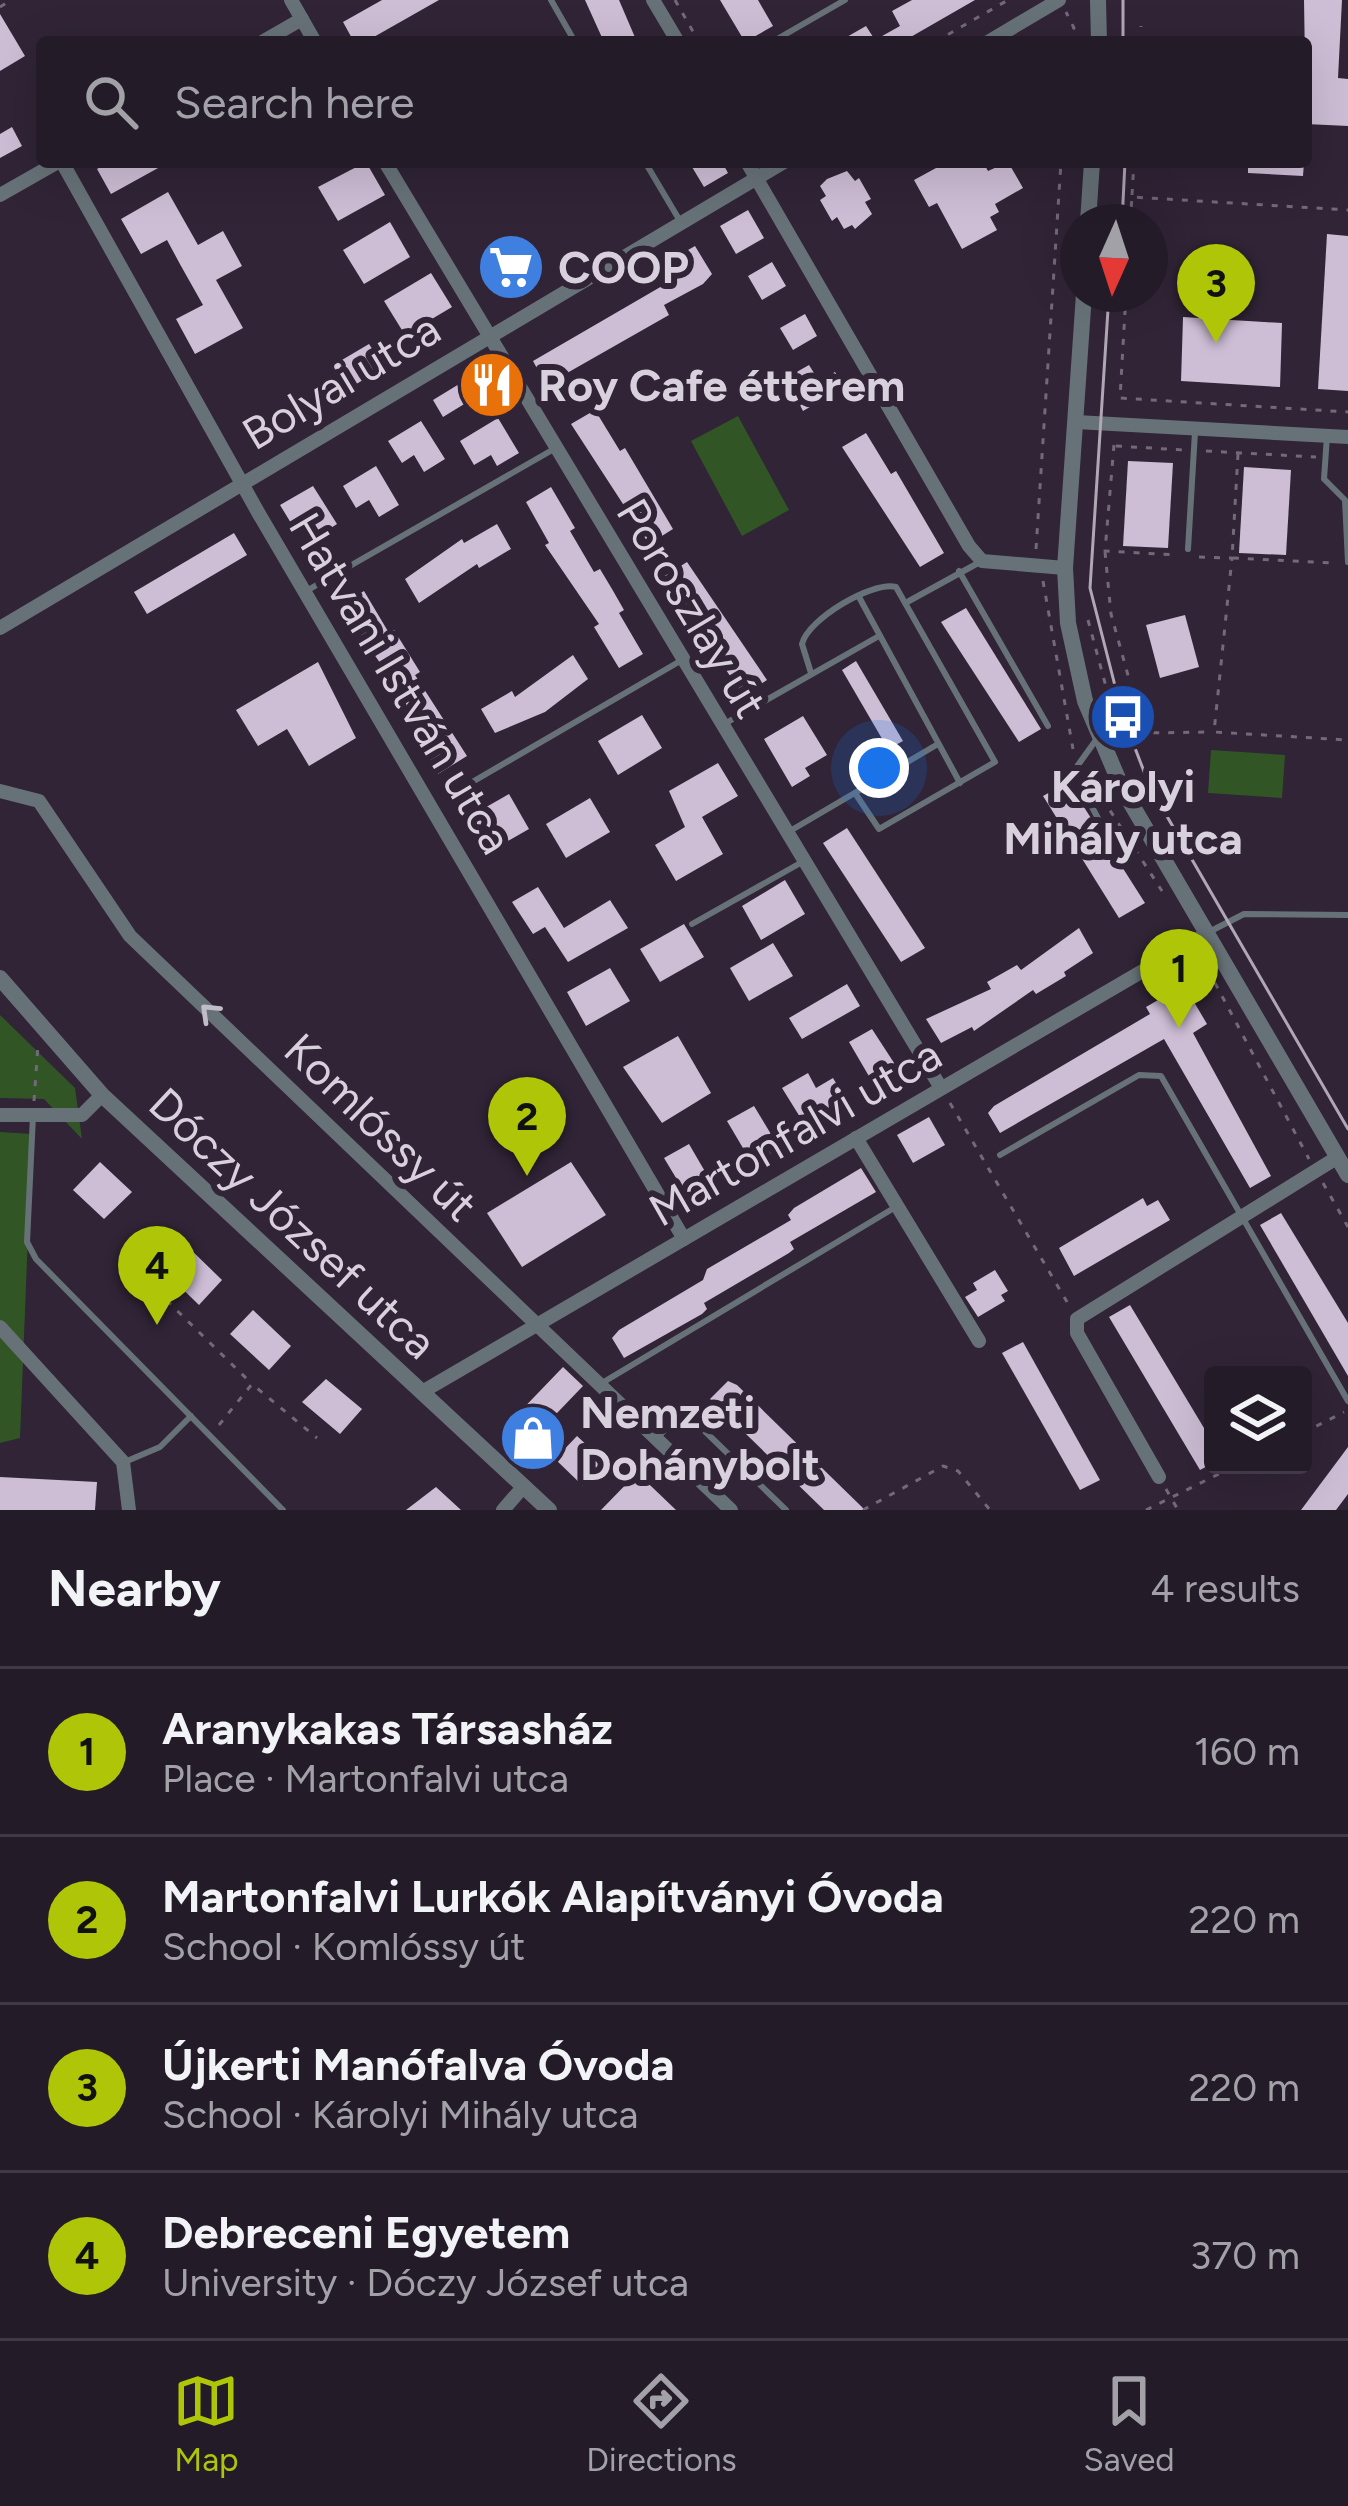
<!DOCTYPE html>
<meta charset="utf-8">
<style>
body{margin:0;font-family:Figtree,sans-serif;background:#302834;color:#f1f3f6}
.controls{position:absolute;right:36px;bottom:36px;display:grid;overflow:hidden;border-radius:12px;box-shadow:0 12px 48px #0002}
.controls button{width:108px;height:108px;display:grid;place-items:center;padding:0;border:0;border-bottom:3px solid #413945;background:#241b28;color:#f1f3f6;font:60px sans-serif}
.compass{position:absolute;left:1060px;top:204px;width:108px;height:108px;border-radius:50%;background:#241b28;box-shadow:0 12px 48px #0002;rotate:183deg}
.you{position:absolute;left:879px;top:768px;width:42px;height:42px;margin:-30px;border:9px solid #fff;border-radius:50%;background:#1a73e8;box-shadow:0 0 0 18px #1a73e833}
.badge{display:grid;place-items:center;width:78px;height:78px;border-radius:50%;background:#afc508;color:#111;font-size:39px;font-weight:700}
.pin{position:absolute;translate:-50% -99px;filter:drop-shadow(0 3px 6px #0008)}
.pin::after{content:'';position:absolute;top:63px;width:42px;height:36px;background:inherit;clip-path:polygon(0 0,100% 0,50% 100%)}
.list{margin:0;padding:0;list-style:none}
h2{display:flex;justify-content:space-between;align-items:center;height:156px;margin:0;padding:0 48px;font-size:51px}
h2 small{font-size:39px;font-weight:400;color:#a3a1a8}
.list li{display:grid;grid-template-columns:78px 1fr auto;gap:36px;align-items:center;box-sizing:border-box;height:168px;padding:0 48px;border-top:3px solid #413945}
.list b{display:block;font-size:45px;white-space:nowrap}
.list p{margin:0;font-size:39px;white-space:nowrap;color:#a3a1a8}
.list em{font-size:39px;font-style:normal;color:#a3a1a8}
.icon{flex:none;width:66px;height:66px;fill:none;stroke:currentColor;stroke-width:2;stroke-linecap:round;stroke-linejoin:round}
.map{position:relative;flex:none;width:1348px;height:1510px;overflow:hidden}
.search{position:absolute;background:#241b28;box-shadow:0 12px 48px #0002;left:36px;right:36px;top:36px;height:132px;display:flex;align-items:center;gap:30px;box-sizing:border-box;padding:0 42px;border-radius:12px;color:#a3a1a8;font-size:45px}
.sheet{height:828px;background:#241b28}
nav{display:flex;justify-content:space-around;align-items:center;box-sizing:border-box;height:168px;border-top:3px solid #413945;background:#241b28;font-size:33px;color:#a3a1a8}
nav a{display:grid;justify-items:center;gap:6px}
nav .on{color:#afc508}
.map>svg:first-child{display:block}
</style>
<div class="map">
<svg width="1348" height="1510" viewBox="0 0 1348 1510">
<rect width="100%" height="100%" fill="#302436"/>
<!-- green -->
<g fill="#315524">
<polygon points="738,416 789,510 742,536 691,441"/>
<polygon points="1211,750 1285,755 1282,798 1208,793"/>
<polygon points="0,1015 75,1088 82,1139 44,1099 0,1098"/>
<polygon points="0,1132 32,1134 20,1438 0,1443"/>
</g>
<!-- building -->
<g fill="#cdbdd5">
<polygon points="382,0 439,0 365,42 354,42 343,22"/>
<polygon points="585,0 619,0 637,42 604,42"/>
<polygon points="720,0 758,0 773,26 745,42"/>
<polygon points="912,0 975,0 902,42 838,42 866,26 875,40 900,26 892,11"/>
<polygon points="1304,0 1342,0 1338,78 1348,79 1348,126 1306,124"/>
<polygon points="0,14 25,56 0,71"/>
<polygon points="12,127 22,146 0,158 0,134"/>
<polygon points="109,162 169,162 111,194 97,169"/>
<polygon points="366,162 385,195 338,221 318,187"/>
<polygon points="689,162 722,162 728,173 704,187"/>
<polygon points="947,162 983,162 988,171 1008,162 1023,188 995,204 999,212 990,217 997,230 962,249 937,203 929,207 914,180"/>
<polygon points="1248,162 1304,162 1303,176 1248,173"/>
<polygon points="847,171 855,181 859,178 871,199 865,202 872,214 855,229 852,225 844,229 837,217 832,221 820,200 826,196 820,186 827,179"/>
<polygon points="168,192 198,245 223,231 242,266 216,280 243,328 195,354 176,319 203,305 181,266 167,240 141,254 121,219"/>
<polygon points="748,210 764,238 736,254 720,226"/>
<polygon points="390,222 410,257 364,284 343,250"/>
<polygon points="1327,234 1348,236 1348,391 1318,389"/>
<polygon points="695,246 712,274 703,284 664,305 669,315 546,385 533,361 669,282 660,266"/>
<polygon points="772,262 786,286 762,300 748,276"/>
<polygon points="431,273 452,307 405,335 384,301"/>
<polygon points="805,314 817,336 793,350 780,328"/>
<polygon points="1183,317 1282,323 1280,387 1181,381"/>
<polygon points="369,344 384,367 345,391 330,367"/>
<polygon points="809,365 819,381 835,372 844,387 803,411 786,378"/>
<polygon points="487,367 506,398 487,409 479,395 443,417 433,400"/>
<polygon points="595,410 620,451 625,448 673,529 649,544 571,424"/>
<polygon points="498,418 519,453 497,466 491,455 474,465 460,441"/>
<polygon points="421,421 445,459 424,472 414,455 402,463 388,441"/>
<polygon points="866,433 891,474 896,471 944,553 920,567 842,447"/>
<polygon points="1128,461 1173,463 1168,548 1123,546"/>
<polygon points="376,466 399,505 379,517 369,500 356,508 343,486"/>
<polygon points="1244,467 1291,470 1286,555 1239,553"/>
<polygon points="313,486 337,524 317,537 307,520 294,528 280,505"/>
<polygon points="551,487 575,528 570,531 594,572 600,569 612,589 624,610 619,613 643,654 619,668 594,627 599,624 545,545 549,543 526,502"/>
<polygon points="497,524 511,549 479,568 477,564 419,603 405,579 462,539 464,543"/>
<polygon points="234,533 247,555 147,614 134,592"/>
<polygon points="687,562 767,680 743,695 663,577"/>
<polygon points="364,591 389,633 394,630 420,672 415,675 467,756 438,774 390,690 396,686 340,605"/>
<polygon points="966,608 1041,729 1019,742 941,622"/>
<polygon points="1185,615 1199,667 1160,678 1146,625"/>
<polygon points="573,655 588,679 545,712 495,733 481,709 512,691 515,697"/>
<polygon points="856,661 903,741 888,749 842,670"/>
<polygon points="318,662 356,738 309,766 287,729 258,746 236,710"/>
<polygon points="642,715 662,748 618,775 598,741"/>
<polygon points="803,716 827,755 805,768 810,776 792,787 764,739"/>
<polygon points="718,763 738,796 702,817 723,854 676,881 655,845 685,827 669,791"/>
<polygon points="1068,782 1145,903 1119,918 1043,796"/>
<polygon points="509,794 529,829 487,853 467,818"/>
<polygon points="590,798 610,832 566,858 546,824"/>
<polygon points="847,828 925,948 901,962 823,843"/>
<polygon points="785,880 805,914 761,940 742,906"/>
<polygon points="538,887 564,928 610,900 628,928 568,962 545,927 533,934 512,902"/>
<polygon points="684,924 704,957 660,982 640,949"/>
<polygon points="1079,928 1093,953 1064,972 1066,976 1036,994 1033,990 974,1031 972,1027 941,1043 926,1019 991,989 987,982 1017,965 1021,970"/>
<polygon points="773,943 793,976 749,1001 730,968"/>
<polygon points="610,968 630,1001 586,1026 567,992"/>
<polygon points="847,984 860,1006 802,1039 789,1018"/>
<polygon points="1184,985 1207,1024 1193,1033 1271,1176 1250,1188 1164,1039 1000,1133 988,1113 994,1106 1150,1014 1146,1007"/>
<polygon points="872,1029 898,1069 899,1077 877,1090 849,1042"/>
<polygon points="678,1036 711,1093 662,1123 623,1067"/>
<polygon points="808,1073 816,1088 833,1078 850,1107 825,1122 816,1108 800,1117 782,1088"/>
<polygon points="754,1106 780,1149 753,1165 727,1121"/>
<polygon points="929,1117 945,1145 913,1163 897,1135"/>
<polygon points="689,1144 714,1187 690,1201 664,1158"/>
<polygon points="100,1162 132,1192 104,1219 73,1190"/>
<polygon points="571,1162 606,1215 522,1267 487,1213"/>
<polygon points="861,1168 876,1192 790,1242 794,1249 789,1253 704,1303 707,1309 702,1314 624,1358 612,1338 619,1330 703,1280 707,1269 791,1220 788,1215 794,1208"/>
<polygon points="1143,1198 1147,1206 1158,1200 1170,1220 1074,1276 1059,1248"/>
<polygon points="1281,1213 1348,1323 1348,1376 1260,1225"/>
<polygon points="185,1244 222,1280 199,1305 161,1268"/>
<polygon points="995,1270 1008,1291 1001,1295 1005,1301 978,1317 965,1297 977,1290 973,1283"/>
<polygon points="1130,1305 1213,1443 1213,1463 1200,1470 1109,1317"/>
<polygon points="253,1310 291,1346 269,1370 230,1334"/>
<polygon points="1023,1342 1100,1480 1080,1490 1002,1353"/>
<polygon points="563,1367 583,1386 533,1438 513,1419"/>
<polygon points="326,1379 362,1409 340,1434 302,1402"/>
<polygon points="728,1381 737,1385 865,1510 824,1510 710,1399"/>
<polygon points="577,1436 606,1463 583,1486 555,1459"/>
<polygon points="1348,1447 1348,1494 1336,1510 1301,1510"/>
<polygon points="637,1473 652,1487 676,1510 601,1510"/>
<polygon points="0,1477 97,1482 95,1510 0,1510"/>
<polygon points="436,1487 461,1510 406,1510"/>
</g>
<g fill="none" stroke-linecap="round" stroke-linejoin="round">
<!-- path -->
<g stroke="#736978" stroke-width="3" stroke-dasharray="6 9" stroke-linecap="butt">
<polyline points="675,0 699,42"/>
<polyline points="0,7 11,0"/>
<polyline points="935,42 1008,0"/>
<polyline points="1065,42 1074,28 1066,12"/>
<polyline points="1140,42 1141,26"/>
<polyline points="1132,195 1134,162"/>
<polyline points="1130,222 1132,197 1348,210"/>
<polyline points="1126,294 1120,398 1348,412"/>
<polyline points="1114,445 1105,551 1177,555"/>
<polyline points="1116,446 1184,450"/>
<polyline points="1206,451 1316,457"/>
<polyline points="1238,454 1232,558 1334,563"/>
<polyline points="1036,549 1061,162"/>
<polyline points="1105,552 1111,614 1144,733 1212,732"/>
<polyline points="1199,557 1232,558 1214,732 1348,740"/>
<polyline points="1043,581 1073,749"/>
<polyline points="1088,620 1119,735"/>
<polyline points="1102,798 1162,891"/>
<polyline points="1215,983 1309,1159"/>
<polyline points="34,1101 38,1045"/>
<polyline points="950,1103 1070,1307"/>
<polyline points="1323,1183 1348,1227"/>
<polyline points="156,1290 251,1383"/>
<polyline points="219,1425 252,1384 317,1438"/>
<polyline points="1303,1433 1344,1412"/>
<polyline points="1166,1489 1178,1510"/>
<polyline points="863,1510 943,1466 958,1471 990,1510"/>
<polyline points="1146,1510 1237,1465"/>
</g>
<!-- service -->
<g stroke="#677278" stroke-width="6">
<polyline points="551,0 575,42"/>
<polyline points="772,42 845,0"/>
<polyline points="645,162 680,221"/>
<polyline points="1327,436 1324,479 1345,500 1348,562"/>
<polyline points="1188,549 1195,432"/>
<polyline points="959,571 1048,726"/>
<polyline points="308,590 554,449"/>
<polyline points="859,597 960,783"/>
<polyline points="909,601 980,562"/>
<path d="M811 673 802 644C808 619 872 581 896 587L995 762 879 829 855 793"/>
<polyline points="726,723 879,636"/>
<polyline points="1096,740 1073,772 1106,833"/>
<polyline points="462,788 682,660"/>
<polyline points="790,831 938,744"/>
<polyline points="692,924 804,861"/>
<polyline points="1207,933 1244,914 1348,915"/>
<polyline points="33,1116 27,1242 36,1259 283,1510"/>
<polyline points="1000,1155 1139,1075 1161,1076 1348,1401"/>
<polyline points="602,1383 894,1208"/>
<polyline points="656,1439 684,1411 786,1510"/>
<polyline points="127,1461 160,1447 191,1416"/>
</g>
<!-- minor -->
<g stroke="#677278" stroke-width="14">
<polyline points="291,0 315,42"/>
<polyline points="653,0 678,42"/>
<polyline points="262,42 302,19"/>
<polyline points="988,42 1059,0"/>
<polyline points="62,162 259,514 684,1239"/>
<polyline points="385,162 941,1088"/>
<polyline points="747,162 969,546 982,561 1065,568"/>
<polyline points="0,195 58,162"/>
<polyline points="1076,422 1348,437"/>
<polyline points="0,628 784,162"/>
<polyline points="0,791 39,801 130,936 731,1510"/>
<polyline points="0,1115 82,1115 102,1095"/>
<polyline points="856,1138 979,1341"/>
<polyline points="0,1327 123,1462 129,1510"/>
<polyline points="422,1392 1206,934"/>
<polyline points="1159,1477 1077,1333 1077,1319 1338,1157"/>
<polyline points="503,1510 524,1486"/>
</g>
<!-- tertiary -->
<g stroke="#677278" stroke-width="16">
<polyline points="1098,0 1099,42"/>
<polyline points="1088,222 1092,162"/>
<polyline points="1084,294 1065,568 1068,623 1085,701 1122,788 1348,1175"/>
<polyline points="0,978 102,1095 549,1510"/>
</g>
<!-- tram -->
<g stroke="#b0a7b4" stroke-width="3">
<polyline points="1123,0 1123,42"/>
<polyline points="1122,222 1125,162"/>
<polyline points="1109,294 1090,588 1123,717 1150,787 1348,1129"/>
</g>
</g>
<!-- one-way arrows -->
<defs><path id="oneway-chevron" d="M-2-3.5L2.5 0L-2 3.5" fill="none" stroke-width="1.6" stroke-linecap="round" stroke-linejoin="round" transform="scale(3)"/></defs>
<use stroke="#c1bdc8" href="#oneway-chevron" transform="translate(209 1012) rotate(-136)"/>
<!-- icons -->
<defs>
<g id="supermarket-disc" transform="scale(3.45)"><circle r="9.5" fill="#3f7fe0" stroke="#302436"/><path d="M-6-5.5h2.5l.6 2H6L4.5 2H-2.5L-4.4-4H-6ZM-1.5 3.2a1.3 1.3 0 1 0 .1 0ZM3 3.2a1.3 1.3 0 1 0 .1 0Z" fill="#fff"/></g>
<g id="restaurant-disc" transform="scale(3.45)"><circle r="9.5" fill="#e8710a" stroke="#302436"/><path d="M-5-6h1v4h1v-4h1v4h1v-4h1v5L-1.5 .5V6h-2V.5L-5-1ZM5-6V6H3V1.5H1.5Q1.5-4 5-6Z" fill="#fff"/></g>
<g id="bus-disc" transform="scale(3.45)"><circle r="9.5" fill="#1a4fb4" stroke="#302436"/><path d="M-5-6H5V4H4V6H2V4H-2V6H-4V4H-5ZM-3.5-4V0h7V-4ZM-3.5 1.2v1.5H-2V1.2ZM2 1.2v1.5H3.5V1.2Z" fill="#fff"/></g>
<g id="shop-disc" transform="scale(3.45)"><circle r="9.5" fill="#3f7fe0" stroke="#302436"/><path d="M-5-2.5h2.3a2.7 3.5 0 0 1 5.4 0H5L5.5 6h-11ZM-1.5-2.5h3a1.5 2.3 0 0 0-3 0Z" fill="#fff"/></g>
</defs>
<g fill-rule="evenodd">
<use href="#supermarket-disc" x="511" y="267"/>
<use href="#restaurant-disc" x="492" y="385"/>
<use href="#bus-disc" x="1123" y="717"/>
<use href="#shop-disc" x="533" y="1438"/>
</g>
<g text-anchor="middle" stroke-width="12" stroke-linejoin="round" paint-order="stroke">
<!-- poi labels -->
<g font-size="45" font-weight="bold" fill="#d8d0dc" stroke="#302436" text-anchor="start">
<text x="558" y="283">COOP</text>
<text x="538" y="401">Roy Cafe étterem</text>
<text x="1123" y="802" text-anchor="middle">Károlyi<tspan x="1123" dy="52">Mihály utca</tspan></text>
<text x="580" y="1428">Nemzeti<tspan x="580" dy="52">Dohánybolt</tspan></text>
</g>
<!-- street labels -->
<g font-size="45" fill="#d8d0dc" stroke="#302436">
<text transform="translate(341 381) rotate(-31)" y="16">Bolyai utca</text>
<text transform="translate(692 608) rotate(59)" y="16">Poroszlay út</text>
<text transform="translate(401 683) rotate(59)" y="16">Hatvani István utca</text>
<text transform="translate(381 1127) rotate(44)" y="16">Komlóssy út</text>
<text transform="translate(795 1132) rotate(-30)" y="16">Martonfalvi utca</text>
<text transform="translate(293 1223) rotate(43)" y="16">Dóczy József utca</text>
</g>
</g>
</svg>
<div class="controls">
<button><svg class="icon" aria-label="layers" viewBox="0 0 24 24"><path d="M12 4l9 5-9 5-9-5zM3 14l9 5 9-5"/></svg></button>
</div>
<svg class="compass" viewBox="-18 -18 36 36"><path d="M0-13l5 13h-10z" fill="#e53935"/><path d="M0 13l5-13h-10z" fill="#a3a1a8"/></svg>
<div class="you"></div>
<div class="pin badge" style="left:1179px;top:1028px">1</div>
<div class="pin badge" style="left:527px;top:1176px">2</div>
<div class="pin badge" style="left:1216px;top:343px">3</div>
<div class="pin badge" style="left:157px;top:1325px">4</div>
<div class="search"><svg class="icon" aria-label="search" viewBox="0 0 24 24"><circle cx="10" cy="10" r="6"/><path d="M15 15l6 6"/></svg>Search here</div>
</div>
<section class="sheet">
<h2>Nearby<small>4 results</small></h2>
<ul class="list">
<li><span class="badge">1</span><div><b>Aranykakas Társasház</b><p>Place · Martonfalvi utca</p></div><em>160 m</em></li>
<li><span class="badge">2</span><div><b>Martonfalvi Lurkók Alapítványi Óvoda</b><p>School · Komlóssy út</p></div><em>220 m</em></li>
<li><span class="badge">3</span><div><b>Újkerti Manófalva Óvoda</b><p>School · Károlyi Mihály utca</p></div><em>220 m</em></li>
<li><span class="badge">4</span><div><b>Debreceni Egyetem</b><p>University · Dóczy József utca</p></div><em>370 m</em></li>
</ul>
</section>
<nav>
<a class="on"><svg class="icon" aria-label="map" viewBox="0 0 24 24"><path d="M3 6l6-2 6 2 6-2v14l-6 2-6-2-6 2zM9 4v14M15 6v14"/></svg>Map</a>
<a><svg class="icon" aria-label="directions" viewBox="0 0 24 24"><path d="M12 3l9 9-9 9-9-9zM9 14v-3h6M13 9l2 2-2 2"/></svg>Directions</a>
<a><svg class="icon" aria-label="saved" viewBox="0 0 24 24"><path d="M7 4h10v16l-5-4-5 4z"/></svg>Saved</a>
</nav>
